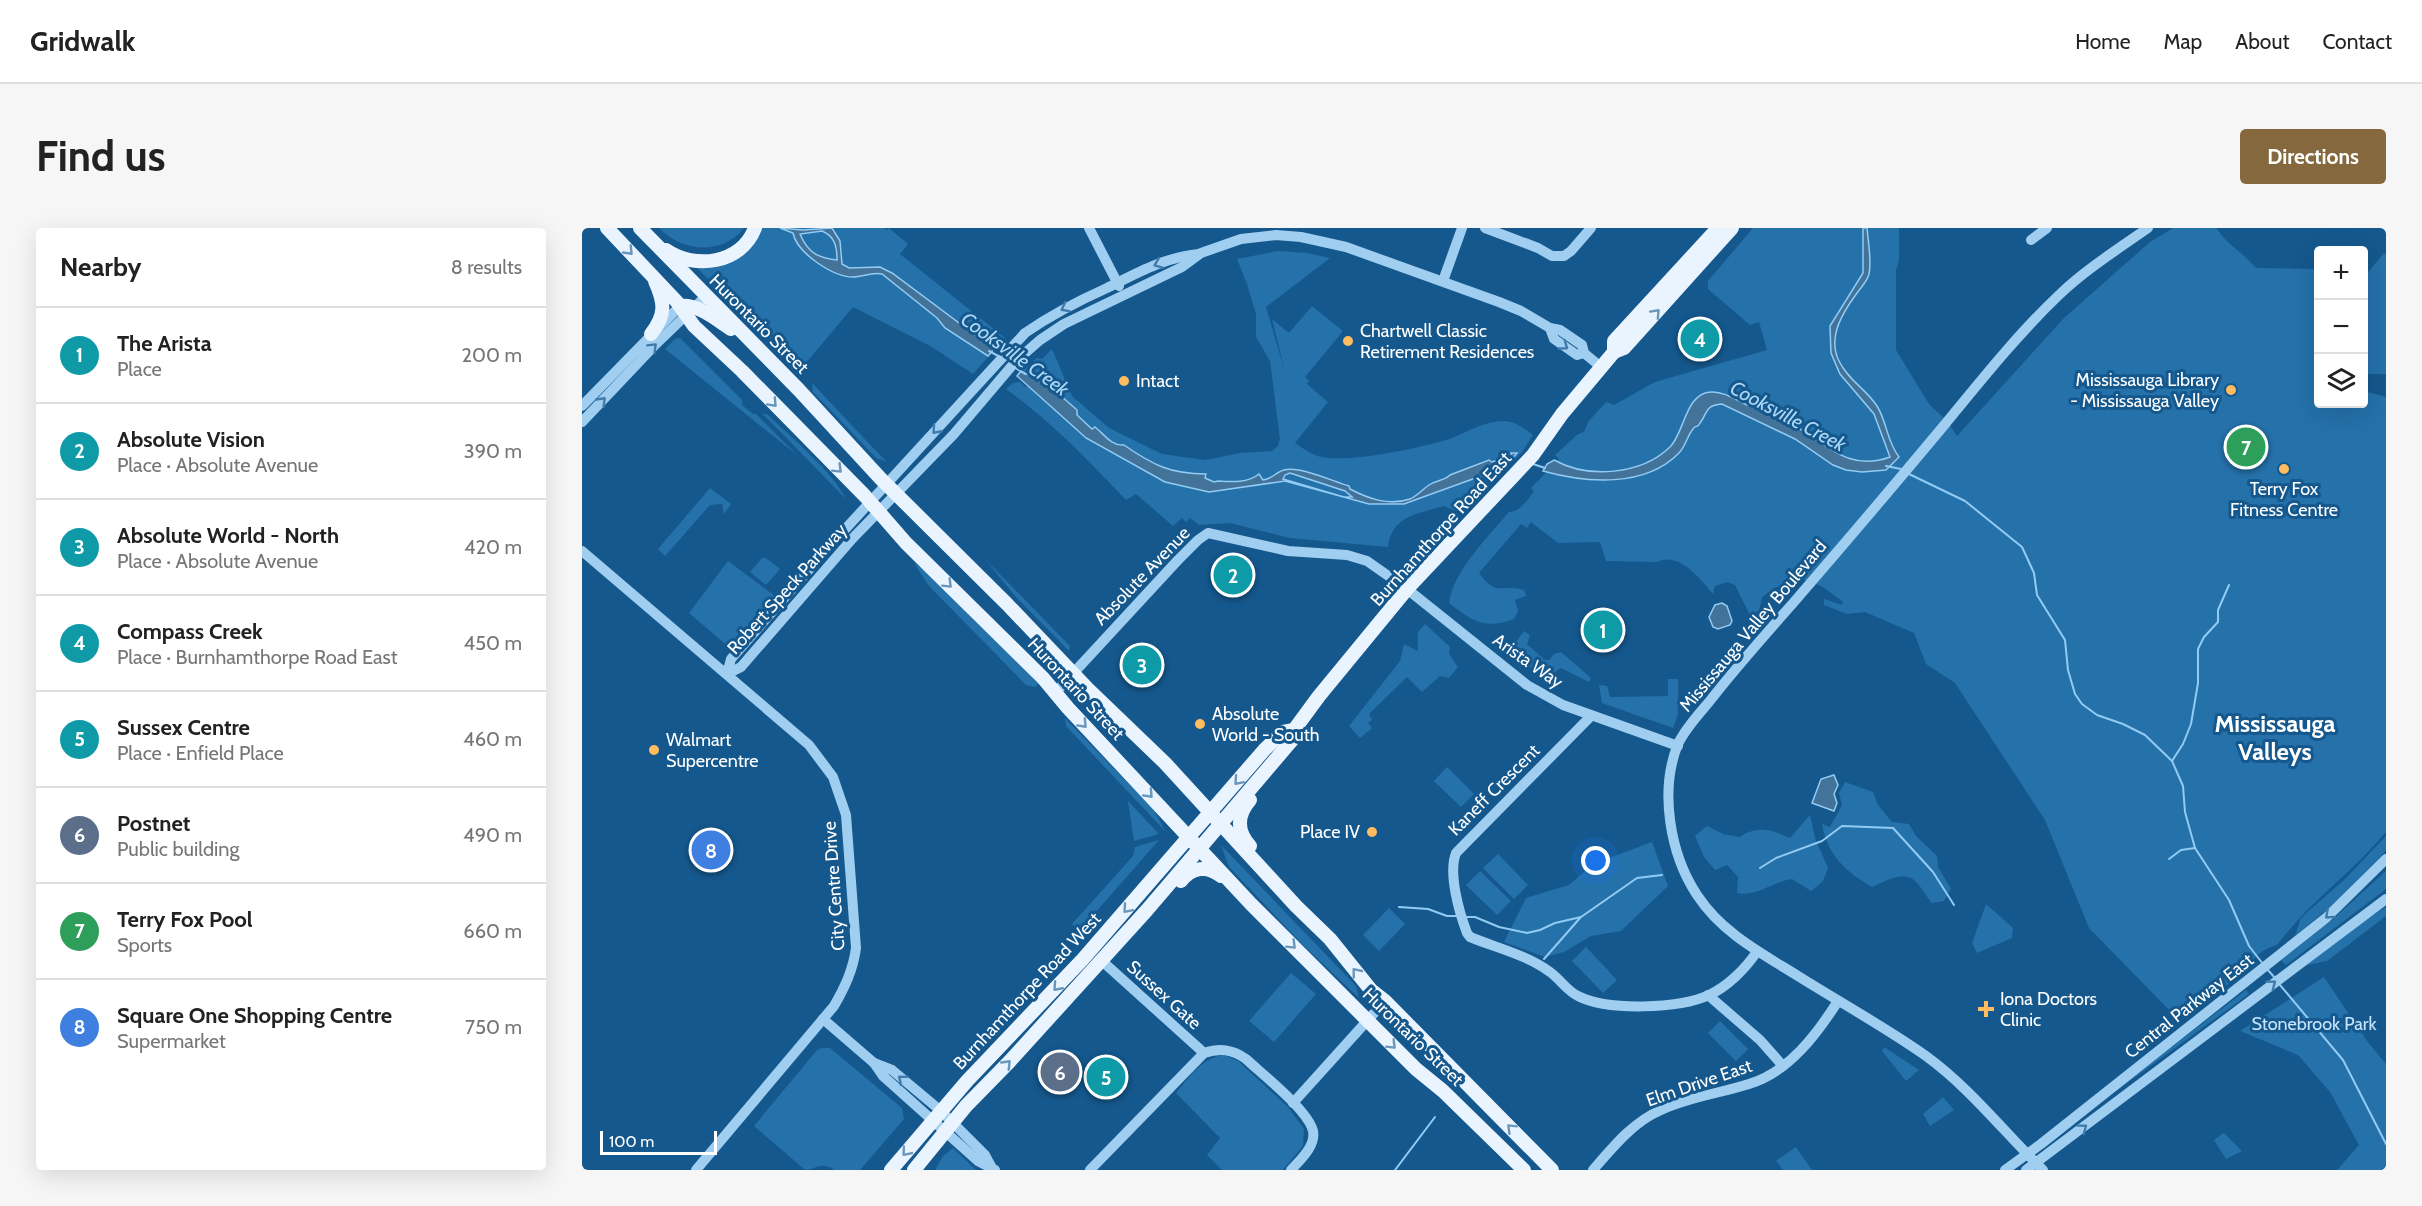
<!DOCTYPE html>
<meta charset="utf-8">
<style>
body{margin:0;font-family:Cabin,sans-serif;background:#f6f6f6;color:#222}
.controls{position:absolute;right:18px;top:18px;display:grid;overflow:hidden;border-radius:6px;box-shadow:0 6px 24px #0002}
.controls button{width:54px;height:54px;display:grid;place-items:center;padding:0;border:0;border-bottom:2px solid #e0e0e0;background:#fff;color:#222;font:30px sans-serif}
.scale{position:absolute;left:18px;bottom:15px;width:117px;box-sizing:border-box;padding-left:6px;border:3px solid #fff;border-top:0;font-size:16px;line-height:21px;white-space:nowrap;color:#fff;-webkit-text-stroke:4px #15588d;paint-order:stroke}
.you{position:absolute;left:1014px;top:633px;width:21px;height:21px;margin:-15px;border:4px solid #fff;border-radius:50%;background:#1a73e8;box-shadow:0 0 0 9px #1a73e833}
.badge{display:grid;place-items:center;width:39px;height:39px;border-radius:50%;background:#85683d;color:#fff;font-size:20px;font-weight:700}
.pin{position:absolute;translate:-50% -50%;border:3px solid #fff;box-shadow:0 2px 6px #0006}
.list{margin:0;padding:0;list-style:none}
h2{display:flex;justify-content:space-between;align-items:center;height:78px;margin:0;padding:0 24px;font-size:26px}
h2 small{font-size:20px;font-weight:400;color:#767676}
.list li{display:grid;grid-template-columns:39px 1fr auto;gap:18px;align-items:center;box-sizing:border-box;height:96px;padding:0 24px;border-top:2px solid #e0e0e0}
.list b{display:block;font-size:22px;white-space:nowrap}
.list p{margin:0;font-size:20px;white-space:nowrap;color:#767676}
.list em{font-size:20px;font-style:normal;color:#767676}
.icon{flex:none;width:33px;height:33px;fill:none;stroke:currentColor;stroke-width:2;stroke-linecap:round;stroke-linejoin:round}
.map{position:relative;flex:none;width:1804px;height:942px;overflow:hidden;border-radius:6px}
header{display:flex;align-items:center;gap:36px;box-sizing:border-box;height:84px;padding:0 30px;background:#fff;border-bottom:2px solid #e0e0e0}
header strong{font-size:28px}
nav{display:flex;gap:33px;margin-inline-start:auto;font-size:21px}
.intro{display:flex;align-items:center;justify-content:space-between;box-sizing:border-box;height:144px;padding:0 36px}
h1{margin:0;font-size:42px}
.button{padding:15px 27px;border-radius:6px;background:#85683d;color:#fff;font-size:21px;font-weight:700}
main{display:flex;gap:36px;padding:0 36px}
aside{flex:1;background:#fff;border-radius:6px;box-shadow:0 6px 24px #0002}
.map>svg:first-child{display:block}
</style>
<header>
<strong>Gridwalk</strong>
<nav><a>Home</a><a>Map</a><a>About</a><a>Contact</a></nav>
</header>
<div class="intro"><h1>Find us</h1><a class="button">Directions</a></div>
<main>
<aside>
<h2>Nearby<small>8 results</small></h2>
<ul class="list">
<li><span class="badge" style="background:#0f9aa8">1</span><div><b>The Arista</b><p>Place</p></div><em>200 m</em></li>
<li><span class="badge" style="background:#0f9aa8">2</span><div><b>Absolute Vision</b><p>Place · Absolute Avenue</p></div><em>390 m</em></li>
<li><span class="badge" style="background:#0f9aa8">3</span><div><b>Absolute World - North</b><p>Place · Absolute Avenue</p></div><em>420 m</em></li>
<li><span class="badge" style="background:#0f9aa8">4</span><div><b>Compass Creek</b><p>Place · Burnhamthorpe Road East</p></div><em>450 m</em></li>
<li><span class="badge" style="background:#0f9aa8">5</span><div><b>Sussex Centre</b><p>Place · Enfield Place</p></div><em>460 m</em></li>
<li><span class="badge" style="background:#5c6f8a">6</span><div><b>Postnet</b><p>Public building</p></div><em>490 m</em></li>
<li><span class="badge" style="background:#2e9e5b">7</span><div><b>Terry Fox Pool</b><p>Sports</p></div><em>660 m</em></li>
<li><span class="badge" style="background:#3f7fe0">8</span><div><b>Square One Shopping Centre</b><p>Supermarket</p></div><em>750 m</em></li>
</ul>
</aside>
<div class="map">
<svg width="1804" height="942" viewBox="0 0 1804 942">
<rect width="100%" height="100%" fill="#15588d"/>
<!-- green -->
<g fill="#2571aa">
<path d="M77 0H162C140 28 100 24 77 0Z"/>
<polygon points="175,0 302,0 305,2 307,0 326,16 318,26 423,110 391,146 350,119 271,79 218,142 113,38 141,34"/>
<path d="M1171 0H1317V33L1314 42V122L1347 176 1365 193 1375 208 1482 90 1568 14 1591 0H1634C1645 16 1661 25 1674 40L1736 41V176H1782V163L1804 169V604C1770 645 1726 675 1695 717 1664 725 1661 756 1633 762L1638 755 1593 788 1507 700 1463 592 1373 455 1344 436 1332 405 1283 384 1265 386 1242 377V371L1260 377 1261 374 1241 359 1212 347 1201 360 1194 359 1180 369 1177 383 1168 387 1153 357 1145 354 1133 358 1131 366C1119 351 1096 323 1075 334L1024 333 1018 314 976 315 949 294 945 300 939 296 897 345C915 370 920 355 942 362L944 368 933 372 936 383 932 391C902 402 890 393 867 375 872 342 905 310 927 284 937 284 946 272 952 263L949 260 977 231 973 227 996 206 1002 204 1006 194 1024 174 1032 177 1073 154 1185 122 1177 94 1168 97 1126 61V53Z"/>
<path d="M696 23 725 25 748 30 684 79 703 144 690 91 707 105 730 78 761 103 723 149 727 153 725 156 746 174 713 215C719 219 726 224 733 227 757 238 844 219 870 210 887 203 903 193 922 193 933 193 943 201 951 207L940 224 878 285 862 278C836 286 810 287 806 319L708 310 648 295 617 297 608 290 604 294 600 290 591 298 554 266 544 272C504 230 471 195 424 161L431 155 438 154 444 159 453 148 449 144 439 143 455 130 460 131 470 121 490 168 527 200 580 226 623 232 658 225 690 223 696 218 698 211 688 133 674 109V86L665 56 655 31Z"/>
<polygon points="1802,25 1804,27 1804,146 1782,146 1782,49"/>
<polygon points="98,110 160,172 160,177 171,186 174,186 216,228 83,121 93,111"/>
<polygon points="230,155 296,225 305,234 294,230 231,164"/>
<path d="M180 185 186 187C210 210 250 243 264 271Z"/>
<polygon points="128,260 149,276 142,286 140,276 128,277 83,328 76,321"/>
<polygon points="180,330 184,330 198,341 184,357 168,344"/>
<polygon points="403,331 488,418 487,423 434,369"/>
<polygon points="146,333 193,368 152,416 147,419 107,385"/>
<polygon points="332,335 355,351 457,455 453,459 444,457 347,358"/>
<polygon points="843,396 868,419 867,426 876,439 867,450 858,448 840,464 825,449 787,486 790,492 786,495 790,500 778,510 767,498 818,433 822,416 836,423 836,404"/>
<polygon points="942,403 948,407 945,416 963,432 967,432 972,426 979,424 1009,450 1007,454 979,440 963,450 933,429 930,419"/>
<polygon points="1086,451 1096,451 1096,486 1091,500 1020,475 1017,457 1025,458 1028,469 1086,468"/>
<polygon points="483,490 572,582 583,603 484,498"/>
<polygon points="865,539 892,566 879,579 852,553"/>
<path d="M1263 554 1291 564 1296 577 1310 594 1327 596 1334 608 1355 628 1356 639 1369 661 1362 673 1350 675C1345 670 1337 655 1332 652 1320 643 1302 654 1290 659 1263 643 1246 628 1240 596L1248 599 1260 577 1257 565Z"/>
<polygon points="546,573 577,606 552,613"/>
<path d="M1228 587 1233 610 1246 640 1241 653 1229 663 1210 651C1190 654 1174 669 1155 665L1156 649 1145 637 1133 642 1122 629 1113 608 1125 598 1141 606 1158 609C1175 597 1190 602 1208 610Z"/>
<polygon points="1804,608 1804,622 1800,627 1749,678 1713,708 1718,692 1723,686 1762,652"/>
<polygon points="577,612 498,702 490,696 551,628 553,619"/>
<polygon points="1070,614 1086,658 1039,703 1009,708 982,724 963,729 922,714 944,670 987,657 1011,636"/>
<polygon points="639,617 774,758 777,770 721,717 647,639"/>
<polygon points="916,626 946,657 932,671 901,640"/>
<polygon points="898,643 929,673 915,687 884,657"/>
<polygon points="1804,643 1804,661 1704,737 1699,732 1749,693"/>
<polygon points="1404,676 1431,700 1430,710 1395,725 1390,715"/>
<polygon points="1804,679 1804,688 1745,733 1725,737 1771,700"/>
<polygon points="807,680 823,696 797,723 781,707"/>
<polygon points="1004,719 1035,752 1021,765 990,733"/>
<polygon points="709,745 734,766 692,814 667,793"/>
<polygon points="1742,749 1785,813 1804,836 1804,942 1755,942 1777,917 1748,864 1716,827 1658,803"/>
<polygon points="1664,762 1667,766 1534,863 1534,862"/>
<polygon points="1138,793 1166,821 1154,833 1126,805"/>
<polygon points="1302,819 1337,842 1324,853 1300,823"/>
<path d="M240 820H248L320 880 322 891 278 942H252C242 934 236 939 225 942L222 941 172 898 235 822Z"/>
<path d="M642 827 656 833 706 879 722 901 721 918 701 942H640L625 927 638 910 594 865C608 849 619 830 642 827Z"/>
<polygon points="1361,869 1372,882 1348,898 1341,886"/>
<polygon points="1642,905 1660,923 1644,931 1632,912"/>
<polygon points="1214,919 1215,921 1230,942 1201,942 1194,933"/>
<polygon points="371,920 394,942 353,942 361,928"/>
</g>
<!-- water -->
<g fill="#44739a" stroke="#92cbf3" stroke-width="1.5" fill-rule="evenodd">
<path d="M198 0 221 2 250 0 258 13 260 36 267 40 298 39 310 45 412 121 406 128 363 100 355 90 300 46C289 44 281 49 271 49 251 49 215 25 211 5ZM240 3C253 8 255 19 255 32 236 30 226 25 218 6Z"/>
<path d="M1281 0H1285C1286 14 1290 32 1287 46 1285 54 1279 59 1275 65 1261 84 1245 109 1257 133 1266 152 1284 161 1295 178 1305 194 1305 214 1317 229L1304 242 1280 244 1264 242 1251 237 1213 211 1140 176C1122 178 1127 183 1118 195 1114 202 1116 195 1111 201 1105 208 1104 218 1097 225 1063 260 1004 255 961 243L965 236 972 232C1006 251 1059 247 1088 219 1103 204 1103 165 1129 164 1140 163 1153 171 1163 176 1180 183 1197 189 1213 198 1246 217 1267 244 1308 229L1292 186 1258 146 1249 125 1248 98 1281 45Z"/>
<path d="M439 143 470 160 495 182V187L510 201 513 199C522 206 529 218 542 217 571 237 588 246 624 246L623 250 632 254 636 253C651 254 666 255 677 246L681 252C690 251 694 244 702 242 719 238 750 253 767 258L768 261C787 271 807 278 828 271 835 268 841 261 847 257 854 252 862 253 868 247L907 232 910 234C916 232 924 231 930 228L929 225H935L924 238 910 244 822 276H787L703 253 627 264 583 254 504 210 435 148ZM708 245 763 263 770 269H762L701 251 703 247Z"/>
<polygon points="1660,203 1681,223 1668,236 1647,215"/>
<polygon points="1140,375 1145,378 1150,393 1148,397 1136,401 1131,399 1127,389 1133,377"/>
<polygon points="1252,547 1256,557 1252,566 1255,575 1252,583 1230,575 1239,551"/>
</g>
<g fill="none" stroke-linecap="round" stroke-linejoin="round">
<!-- stream -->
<g stroke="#92cbf3" stroke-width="2">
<polyline points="407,123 418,129"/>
<polyline points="432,139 443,146"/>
<polyline points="951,236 963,240"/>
<polyline points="1304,238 1319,241"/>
<polyline points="1327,246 1383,273 1440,319 1452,345 1455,367 1483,412 1486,442 1493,466 1500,476 1515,487 1541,496 1563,507 1590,533 1601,558 1603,584 1613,620 1647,672 1667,718 1681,736"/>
<polyline points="1590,533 1601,516 1609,496 1616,455 1616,421 1622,409 1636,394 1636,382 1647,357"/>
<polyline points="1587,631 1599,622 1613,620"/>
<polyline points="1178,640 1194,630 1240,613 1260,598 1311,600 1351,644 1372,677"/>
<polyline points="817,679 846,681 865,688 876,688"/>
<polyline points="885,689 893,689 917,699 945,705 958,702 973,695 999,689 1055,650 1080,647"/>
<polyline points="962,731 998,690"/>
<polyline points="1685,741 1693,750"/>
<polyline points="1698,757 1761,832 1804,916"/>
<polyline points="813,942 853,889"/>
</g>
<!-- minor -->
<g stroke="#a0cef0" stroke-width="10">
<polyline points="507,0 537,58"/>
<polyline points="903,0 956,20 970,28 982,28 989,23 1009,0"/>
<polyline points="1449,12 1465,0"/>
<polyline points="861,53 880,0"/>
<polyline points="968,100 972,111 995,127 1002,125"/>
<polyline points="0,178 98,78"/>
<polyline points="0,194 72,118 124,68"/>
<path d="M0 323 227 517 251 549 264 587 274 720C271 742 263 759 252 778L114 942"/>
<polyline points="145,446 159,439 270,311 372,206 434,133 458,112 482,96 600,39 619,25 659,11 694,7 719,9 764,19 917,74 939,83 968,100 978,102 1000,117 1002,125 1019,139"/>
<path d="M145 446 149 431 245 321 443 105C469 87 496 73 525 60 555 45 583 29 617 26"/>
<polyline points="473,465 596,332 616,312 626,305 706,323 765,327 785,333 825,361 945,457 981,477 1096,518"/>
<path d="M1009 488 874 625C866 645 877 684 885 705L888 709C915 720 945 727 968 744 978 751 985 763 996 768 1025 783 1097 781 1127 767 1145 759 1163 741 1174 725"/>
<polyline points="520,733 622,825"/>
<polyline points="1126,767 1178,812 1201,838"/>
<polyline points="241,791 292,835 301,848 396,933 413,942"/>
<polyline points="292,835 310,842 359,883 403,927 410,940"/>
<polyline points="711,875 803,773"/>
<path d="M508 942 622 825C638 820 650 821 664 831 680 846 726 882 731 903 734 918 718 932 709 942"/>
<path d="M1011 942C1031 919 1051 894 1079 882 1107 869 1139 865 1167 856 1207 844 1235 806 1256 773"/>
<polyline points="1423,942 1459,916 1744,690 1804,631"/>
<polyline points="1444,942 1804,671"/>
<path d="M1461 942C1422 904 1388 860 1344 828 1303 799 1259 775 1216 748 1179 725 1140 705 1115 667 1088 626 1077 563 1096 516 1103 501 1116 487 1127 474 1154 439 1183 407 1212 374 1263 315 1314 255 1364 195 1400 151 1436 106 1477 67 1503 42 1536 21 1566 0"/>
</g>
<!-- major -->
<g stroke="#e9f4ff" stroke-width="14">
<polyline points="25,0 95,74 112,98 160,143 283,268 324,315 461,450 486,480 669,676 834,841 861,863 942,942"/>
<polyline points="58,0 217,162 299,251 425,376 506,461 583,535 714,678 748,711 789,762 803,773 970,942"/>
<path d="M84 22C113 42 159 36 173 0"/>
<path d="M98 78C115 75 135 92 149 101"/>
<path d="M69 106C84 87 83 75 73 53"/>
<polyline points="1032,124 1032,113 1136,0"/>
<path d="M668 572C655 587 654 603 668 618"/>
<path d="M599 653C610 639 625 637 639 648"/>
<polyline points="309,942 385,853 501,731 683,521 701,504 712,502"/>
<polyline points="332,942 384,878 428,833 565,682 711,511 712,502 737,468 825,361 951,227 980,186 1032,124 1042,120 1150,0"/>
</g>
</g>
<!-- one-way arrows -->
<defs><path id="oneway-chevron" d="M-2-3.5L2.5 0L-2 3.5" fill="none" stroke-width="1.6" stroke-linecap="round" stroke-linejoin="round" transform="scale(1.5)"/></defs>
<g stroke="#6a96bb">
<use href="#oneway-chevron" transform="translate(47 23) rotate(46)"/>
<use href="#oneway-chevron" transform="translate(1074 85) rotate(-47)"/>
<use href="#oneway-chevron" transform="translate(191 175) rotate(47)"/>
<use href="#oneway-chevron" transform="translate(256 241) rotate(45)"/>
<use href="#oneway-chevron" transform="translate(366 356) rotate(45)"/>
<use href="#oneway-chevron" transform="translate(501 496) rotate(47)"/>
<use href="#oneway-chevron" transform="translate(656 553) rotate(131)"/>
<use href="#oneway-chevron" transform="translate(567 566) rotate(47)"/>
<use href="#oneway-chevron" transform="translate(545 681) rotate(131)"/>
<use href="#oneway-chevron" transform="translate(710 717) rotate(45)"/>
<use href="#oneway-chevron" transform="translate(774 744) rotate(-129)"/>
<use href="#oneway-chevron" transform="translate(475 759) rotate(132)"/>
<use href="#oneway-chevron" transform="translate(810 817) rotate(45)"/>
<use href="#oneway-chevron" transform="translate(425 836) rotate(-46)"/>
<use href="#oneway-chevron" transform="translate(929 900) rotate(-135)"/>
<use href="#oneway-chevron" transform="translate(324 924) rotate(130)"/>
</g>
<g stroke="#3f7bab">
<use href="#oneway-chevron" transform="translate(576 36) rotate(158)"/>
<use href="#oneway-chevron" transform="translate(483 80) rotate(153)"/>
<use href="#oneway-chevron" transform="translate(982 118) rotate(36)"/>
<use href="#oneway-chevron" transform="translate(71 119) rotate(-45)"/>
<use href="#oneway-chevron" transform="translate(20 173) rotate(-46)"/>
<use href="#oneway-chevron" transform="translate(354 202) rotate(132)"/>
<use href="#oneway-chevron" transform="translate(1747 687) rotate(138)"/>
<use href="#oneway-chevron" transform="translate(1690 756) rotate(-37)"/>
<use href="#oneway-chevron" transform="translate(320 851) rotate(-140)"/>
<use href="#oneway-chevron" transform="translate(1501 900) rotate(-37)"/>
</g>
<!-- markers -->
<g fill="#ffbd5f" stroke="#15588d" stroke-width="2">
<circle cx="766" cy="113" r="6"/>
<circle cx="542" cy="153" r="6"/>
<circle cx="1649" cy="162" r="6"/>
<circle cx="1702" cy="241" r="6"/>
<circle cx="618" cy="496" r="6"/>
<circle cx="72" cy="522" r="6"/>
<circle cx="790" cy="604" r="6"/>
<path d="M1401 772h6v6h6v6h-6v6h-6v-6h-6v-6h6z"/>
</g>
<g text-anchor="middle" stroke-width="6" stroke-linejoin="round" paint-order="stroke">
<!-- street labels -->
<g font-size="18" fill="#fff" stroke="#15588d">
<text transform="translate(177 96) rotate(45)" y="6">Hurontario Street</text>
<text transform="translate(859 301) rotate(-48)" y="6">Burnhamthorpe Road East</text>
<text transform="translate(560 348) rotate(-46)" y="6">Absolute Avenue</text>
<text transform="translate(205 361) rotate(-48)" y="6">Robert Speck Parkway</text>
<text transform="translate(1171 398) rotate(-50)" y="6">Mississauga Valley Boulevard</text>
<text transform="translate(946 433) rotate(35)" y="6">Arista Way</text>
<text transform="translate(494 461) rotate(47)" y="6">Hurontario Street</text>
<text transform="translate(912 562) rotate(-45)" y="6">Kaneff Crescent</text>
<text transform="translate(252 658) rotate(-94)" y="6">City Centre Drive</text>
<text transform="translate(445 763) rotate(-47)" y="6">Burnhamthorpe Road West</text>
<text transform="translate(582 767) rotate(42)" y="6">Sussex Gate</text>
<text transform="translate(1607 778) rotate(-38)" y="6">Central Parkway East</text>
<text transform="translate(831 809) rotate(44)" y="6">Hurontario Street</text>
<text transform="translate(1117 855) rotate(-19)" y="6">Elm Drive East</text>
</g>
<!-- poi labels -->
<g font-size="18" fill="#fff" stroke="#15588d" text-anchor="start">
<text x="778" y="109">Chartwell Classic<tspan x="778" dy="21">Retirement Residences</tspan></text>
<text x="1637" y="158" text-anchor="end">Mississauga Library<tspan x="1637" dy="21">- Mississauga Valley</tspan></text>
<text x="554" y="159">Intact</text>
<text x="1702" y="267" text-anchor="middle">Terry Fox<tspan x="1702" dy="21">Fitness Centre</tspan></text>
<text x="630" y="492">Absolute<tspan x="630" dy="21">World - South</tspan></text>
<text x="84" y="518">Walmart<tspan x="84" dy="21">Supercentre</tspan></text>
<text x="778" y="610" text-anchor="end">Place IV</text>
<text x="1418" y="777">Iona Doctors<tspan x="1418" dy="21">Clinic</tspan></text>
</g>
<!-- park labels -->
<g font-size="18" fill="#c6e5fb" stroke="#15588d">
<text x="1732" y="802">Stonebrook Park</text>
</g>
<!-- water labels -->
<g font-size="20" font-style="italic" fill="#acd7f7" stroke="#15588d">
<text transform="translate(433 126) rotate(36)" y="7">Cooksville Creek</text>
<text transform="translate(1206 188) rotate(28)" y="7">Cooksville Creek</text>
</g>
<!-- district labels -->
<g font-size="24" font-weight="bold" fill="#fff" stroke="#15588d">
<text x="1693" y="504">Mississauga<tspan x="1693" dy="28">Valleys</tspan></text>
</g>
</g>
</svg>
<div class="controls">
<button>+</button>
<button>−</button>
<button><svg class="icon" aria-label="layers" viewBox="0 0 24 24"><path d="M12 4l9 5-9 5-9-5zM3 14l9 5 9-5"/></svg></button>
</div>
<div class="scale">100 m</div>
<div class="you"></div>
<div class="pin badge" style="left:1021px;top:402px;background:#0f9aa8">1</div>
<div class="pin badge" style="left:651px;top:347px;background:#0f9aa8">2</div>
<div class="pin badge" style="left:560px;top:437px;background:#0f9aa8">3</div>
<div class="pin badge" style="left:1118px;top:111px;background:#0f9aa8">4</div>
<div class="pin badge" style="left:524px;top:849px;background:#0f9aa8">5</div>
<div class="pin badge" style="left:478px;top:844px;background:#5c6f8a">6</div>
<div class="pin badge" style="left:1664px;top:219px;background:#2e9e5b">7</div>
<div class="pin badge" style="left:129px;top:622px;background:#3f7fe0">8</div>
</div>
</main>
